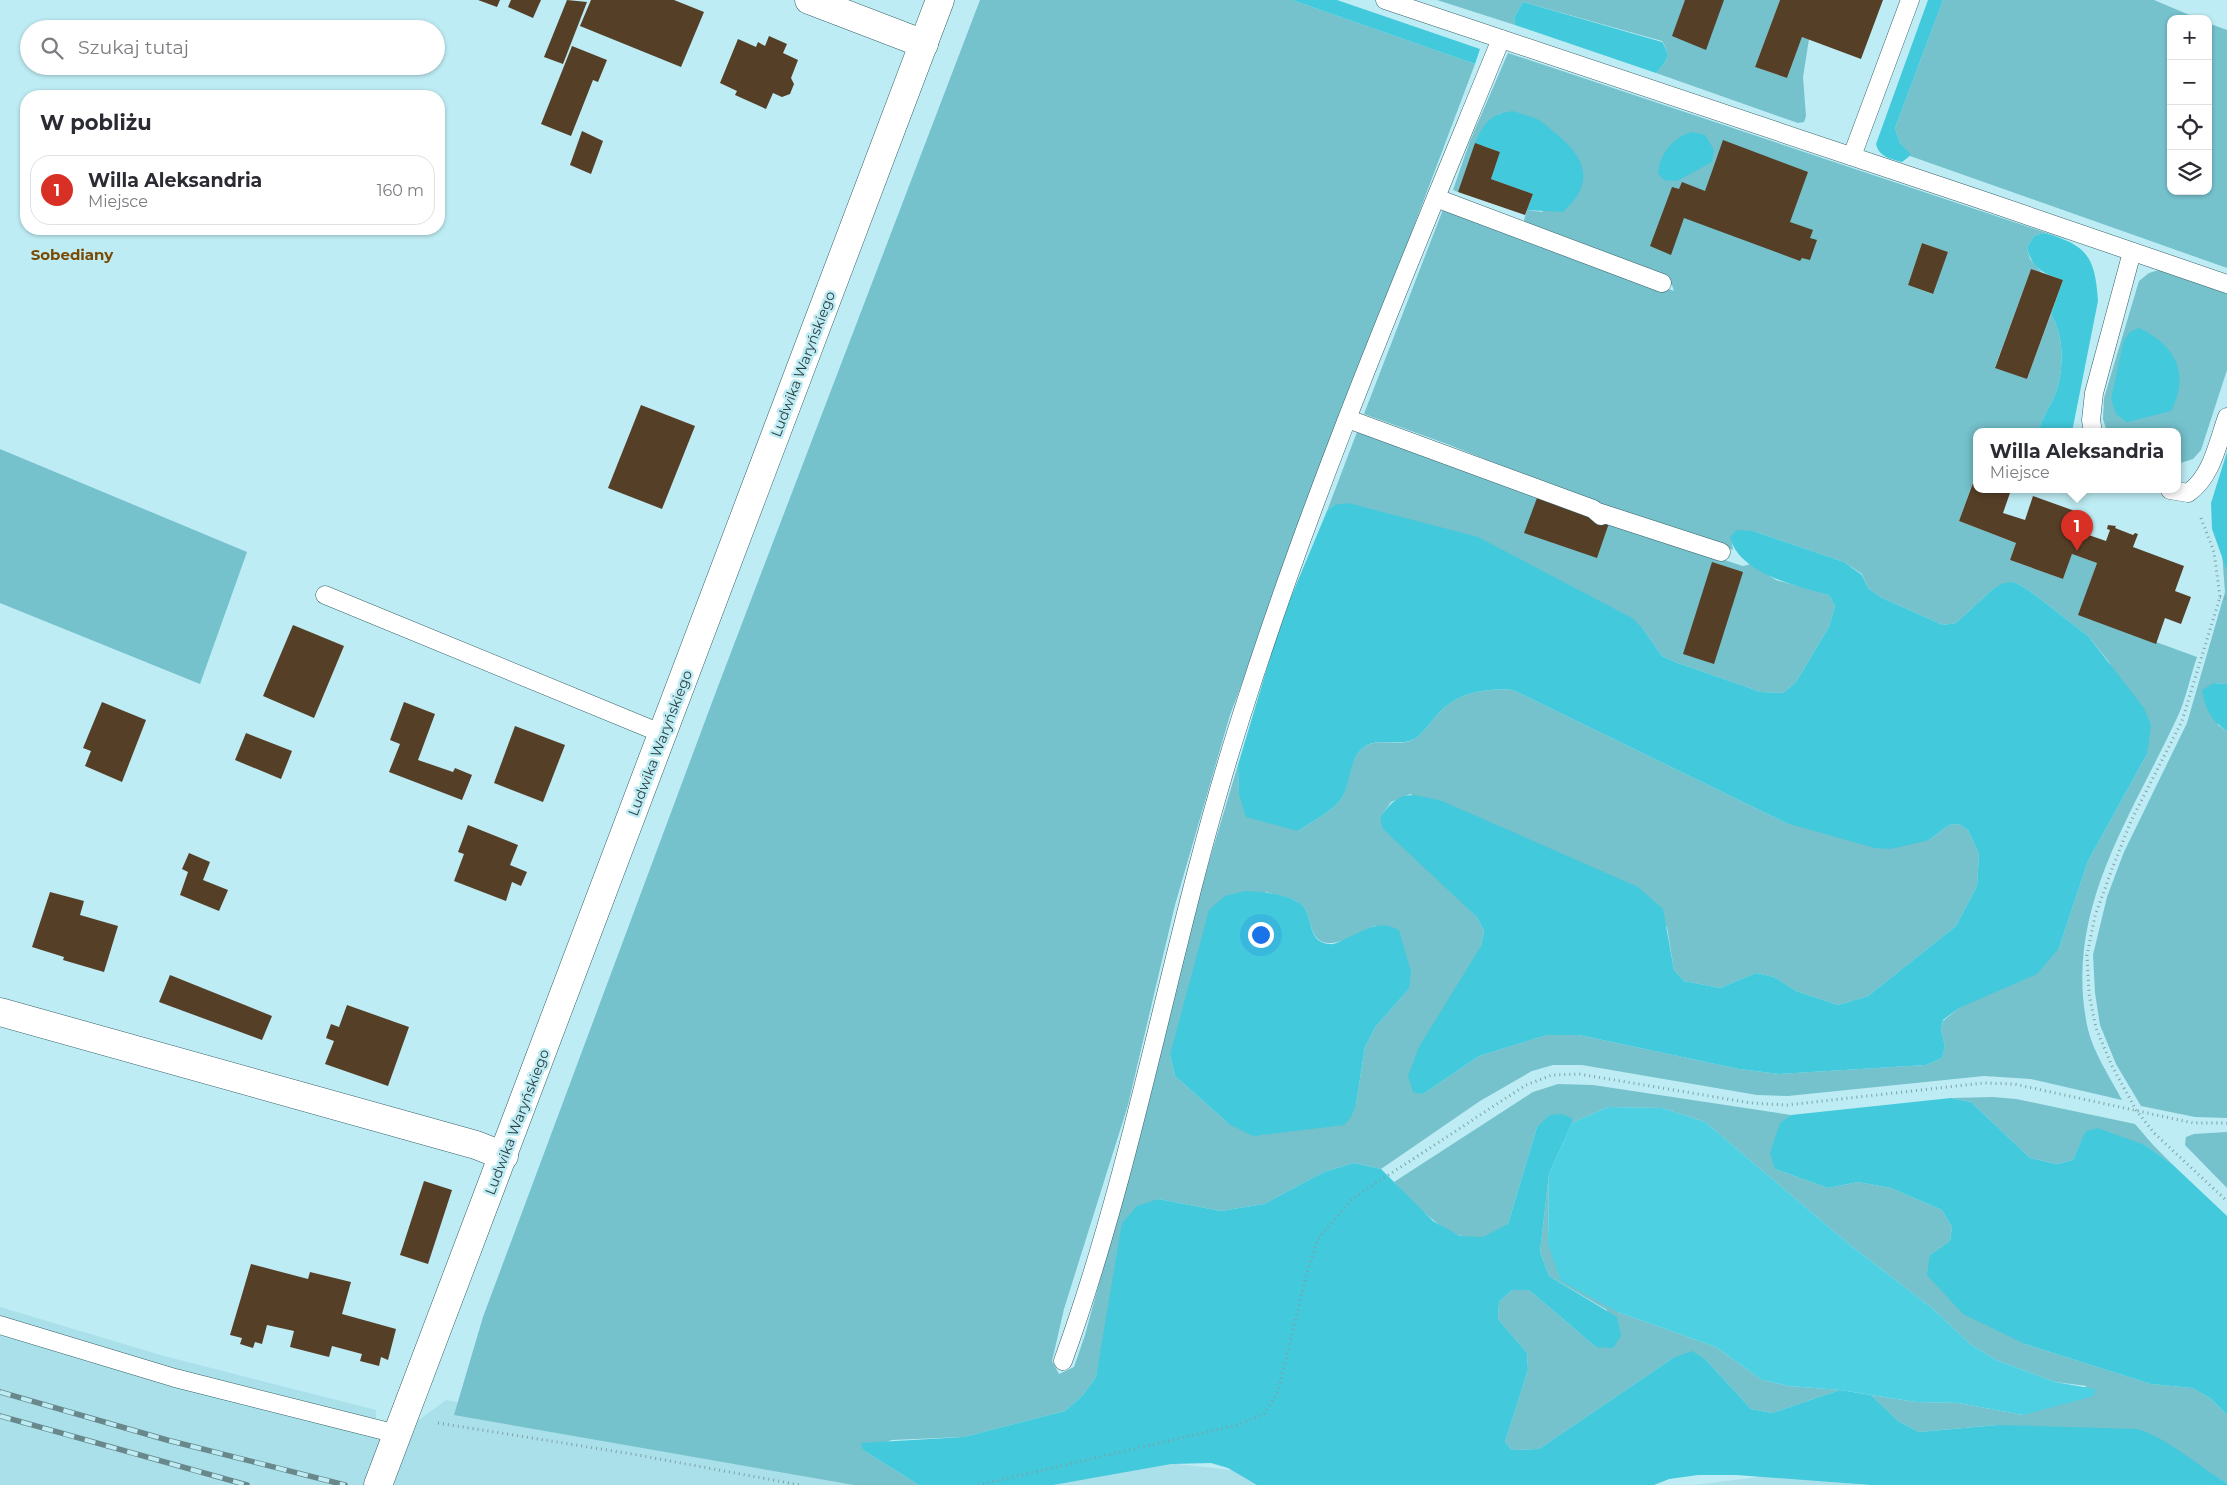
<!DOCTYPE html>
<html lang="pl">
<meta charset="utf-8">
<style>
body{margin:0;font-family:Montserrat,sans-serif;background:#f7f7f7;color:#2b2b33}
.controls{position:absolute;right:15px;top:15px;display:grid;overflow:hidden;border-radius:10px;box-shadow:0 1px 4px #0004}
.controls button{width:45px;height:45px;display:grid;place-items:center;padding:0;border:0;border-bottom:1px solid #e1e1e2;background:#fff;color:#2b2b33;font:25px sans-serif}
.you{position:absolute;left:1260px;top:934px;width:18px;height:18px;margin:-12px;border:4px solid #fff;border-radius:50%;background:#1a73e8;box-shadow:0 0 0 8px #1a73e833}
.badge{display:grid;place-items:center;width:32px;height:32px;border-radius:50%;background:#d93025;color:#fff;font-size:16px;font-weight:700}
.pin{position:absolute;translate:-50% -41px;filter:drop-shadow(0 1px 2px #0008)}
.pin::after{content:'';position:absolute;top:26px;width:18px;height:15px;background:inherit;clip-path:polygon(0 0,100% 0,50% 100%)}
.popup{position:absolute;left:1973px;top:428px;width:208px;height:65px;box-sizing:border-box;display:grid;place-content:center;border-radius:10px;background:#fff;filter:drop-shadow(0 1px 4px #0005);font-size:16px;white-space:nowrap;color:#7c7c81}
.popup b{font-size:19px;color:#2b2b33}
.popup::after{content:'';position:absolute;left:50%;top:100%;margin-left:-10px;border:10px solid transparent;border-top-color:#fff}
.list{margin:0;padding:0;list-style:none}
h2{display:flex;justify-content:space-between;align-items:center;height:65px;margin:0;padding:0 20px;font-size:21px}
h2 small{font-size:16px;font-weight:400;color:#7c7c81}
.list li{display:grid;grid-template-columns:32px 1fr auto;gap:15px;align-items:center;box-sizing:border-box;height:70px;margin:0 10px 10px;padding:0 10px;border:1px solid #e1e1e2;border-radius:20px}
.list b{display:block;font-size:19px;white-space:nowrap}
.list p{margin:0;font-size:16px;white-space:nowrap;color:#7c7c81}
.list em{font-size:16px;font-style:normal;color:#7c7c81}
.icon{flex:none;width:28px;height:28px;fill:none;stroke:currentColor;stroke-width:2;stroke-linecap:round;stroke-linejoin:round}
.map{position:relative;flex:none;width:2227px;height:1485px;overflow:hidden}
.search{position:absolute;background:#fff;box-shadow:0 1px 4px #0004;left:20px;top:20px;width:425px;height:55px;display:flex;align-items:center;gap:12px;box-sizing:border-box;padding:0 18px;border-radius:28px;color:#7c7c81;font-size:19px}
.panel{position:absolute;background:#fff;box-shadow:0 1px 4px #0004;left:20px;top:90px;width:425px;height:145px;border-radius:20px}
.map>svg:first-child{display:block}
</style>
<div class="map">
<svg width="2227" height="1485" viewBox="0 0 2227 1485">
<rect width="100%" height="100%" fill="#beecf4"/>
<!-- built -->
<g fill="#a9e0e9">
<polygon points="0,1307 164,1356 376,1410 376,1422 407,1429 446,1400 891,1482 950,1485 0,1485"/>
<polygon points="1069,1452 1368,1485 962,1485"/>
<polygon points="1766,1476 1866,1485 1694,1485"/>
</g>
<!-- green -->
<g fill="#75c1cc" fill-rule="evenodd">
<path d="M980 0H1292L1475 64 1230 715 1175 905 1128 1105 1064 1309 1052 1361 1059 1374 1074 1367 1085 1335 1134 1154 1191 922 1238 765 1239 794 1298 831C1311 822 1332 812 1341 799 1350 785 1349 757 1364 747 1379 736 1400 749 1416 738 1424 732 1432 720 1439 713 1458 692 1486 688 1513 690L1786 823 1929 840 1949 825 1959 824 1968 830 1979 854 1977 886 1956 926 1868 996 1838 1005 1796 991 1774 977 1756 973 1720 988 1684 981 1674 970 1667 927 1410 794 1391 802 1380 818 1477 917 1484 931 1481 946 1423 1094 1479 1056 1547 1035H1579L1739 1069 1779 1074 1926 1065 1942 1058 1945 1046 1941 1030 1943 1021 1959 1008 2059 948 2088 861 2147 754 2109 662 2088 636 2027 589 2014 582 1993 589 1956 623 1943 625 1880 597 1868 588 1862 574 1844 562 1753 531 1731 537 1733 550 1615 511 1447 444 1364 414 1444 207 1674 291 1672 285 1665 280 1527 226 1524 220 1527 210 1543 212 1500 113 1458 192 1453 190 1470 141 1508 53 2071 241 2044 233 2034 236 2027 248 2030 259 2042 273 2031 269 1995 367 2027 379 2051 314C2063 334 2064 362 2058 386 2054 402 2042 416 2038 432H1977V471L1959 521 2016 543 2010 560 2063 579 2072 554 2097 563 2088 588 2156 642 2197 657C2190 677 2186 699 2177 718 2131 817 2064 910 2087 1025 2092 1051 2110 1077 2122 1100L2031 1079 1984 1076 1788 1096 1757 1095 1582 1065H1553L1532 1071 1480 1101 1381 1169 1354 1163 1324 1172 1264 1204 1221 1211 1158 1199 1100 1357 1096 1377 1083 1395 1065 1411 964 1437 892 1440 863 1450 919 1485H854L454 1415 483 1317 717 689ZM1922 243 1948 252 1932 294 1908 285ZM1266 892C1276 895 1291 897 1299 903 1308 909 1308 917 1311 926 1319 960 1355 934 1375 926L1409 989 1376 1026 1365 1047 1356 1104 1229 1124 1175 1076 1170 1055Z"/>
<path d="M1437 0H1780L1755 67 1787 78 1802 37 1809 39 1803 77 1806 116 1804 122 1798 123 1656 73C1666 62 1672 56 1662 41L1523 2 1514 18 1515 25Z"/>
<polygon points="1943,0 2154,0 2199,19 2171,19 2171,191 2208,191 2208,23 2227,30 2227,268 1910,156 1900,143 1895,128"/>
<polygon points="2162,269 2227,294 2227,370 2201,450 2193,459 2177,464 2177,432 2107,432 2103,419 2104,398 2139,281 2149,273"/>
<polygon points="1357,432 1609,523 1743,566 1751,564 1776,580 1829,595 1835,606 1829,627 1796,682 1783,693 1761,692 1675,662 1662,656 1643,629 1334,505 1327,511"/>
<polygon points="0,449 247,552 200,684 0,603"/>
<polygon points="2222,553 2227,571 2227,684 2214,683 2218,725 2227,731 2227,1118 2195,1117 2141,1106 2116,1064 2100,1025 2095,993 2093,955 2107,897 2124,852 2187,723 2225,592"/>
<path d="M1558 1084 1593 1085 1791 1115 1780 1124 1775 1169 1828 1188 1858 1182 1891 1188 1942 1210 1952 1227 1950 1241 1930 1255 2025 1344 2151 1384 2192 1388 2210 1398 2227 1415V1483L2206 1472 1998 1425 1919 1432 1898 1421 1871 1395 1916 1402 1959 1403 2023 1415 2087 1386 2055 1382 1996 1360 1970 1344 1933 1309 1850 1245 1705 1122 1662 1108 1608 1107 1572 1123V1118L1537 1127 1508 1224C1501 1228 1492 1235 1484 1237 1451 1246 1414 1203 1394 1182L1533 1092Z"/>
<polygon points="1993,1097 2016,1099 2135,1124 2153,1145 2172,1164 2145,1145 2085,1133 2073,1160 2057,1164 2030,1158 1971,1102 1951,1098"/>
<polygon points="2227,1132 2227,1188 2185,1145 2186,1137 2194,1134"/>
<polygon points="1549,1174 1548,1244 1618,1312 1716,1347 1762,1380 1789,1386 1840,1390 1772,1413 1751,1409 1706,1360 1673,1358 1539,1449 1512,1450 1505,1442 1528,1370 1527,1353 1498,1319 1499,1302 1512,1290 1529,1290 1596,1347 1607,1310 1549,1276 1540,1252"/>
</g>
<!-- forest -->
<g fill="#42c9db">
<polygon points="1292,0 1337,0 1480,49 1475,64"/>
<path d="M1928 0H1943L1895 128 1900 143 1911 155 1902 162C1891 159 1879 157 1876 144Z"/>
<path d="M1523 2 1662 42C1672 56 1666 62 1656 73L1515 25 1514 18Z"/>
<path d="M1513 111C1521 114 1530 116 1539 120 1546 124 1553 132 1560 137 1589 162 1592 186 1563 212L1527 210 1533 194 1491 179 1500 152 1475 143C1484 123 1490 114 1513 111Z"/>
<path d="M1692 132 1705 135 1714 150 1712 162 1677 181 1664 180 1658 173C1660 154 1673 137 1692 132Z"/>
<path d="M2044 233C2087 245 2095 256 2098 301L2072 432H2038C2042 416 2054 402 2058 386 2064 362 2063 334 2051 314L2063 280C2043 273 2033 270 2027 248L2034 236Z"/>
<path d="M2139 328C2176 345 2190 375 2171 411L2127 422 2116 414 2111 399 2124 340 2130 332Z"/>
<polygon points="2227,452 2227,571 2212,529 2211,503"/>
<path d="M1348 503 1478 537 1632 618 1643 629 1662 656 1675 662 1761 692 1783 693 1796 682 1829 627 1835 606 1829 595C1797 586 1739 574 1730 537L1737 530 1753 531 1844 562 1862 575 1868 588 1880 597 1943 625 1956 623 1993 589 2004 583 2014 582 2027 589 2088 636 2144 708 2151 725 2147 754 2088 861 2059 948 2037 974 1959 1008 1943 1020 1941 1030 1945 1046 1942 1058 1926 1065 1779 1074 1739 1069 1579 1035H1547L1479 1056 1423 1094 1413 1092 1408 1076 1419 1047 1481 946 1484 931 1477 917 1383 829 1380 818C1400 788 1411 794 1442 801L1638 887 1663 909 1674 970 1684 981 1720 988 1756 973 1774 977 1796 991 1838 1005 1868 996 1956 926 1977 886 1979 854 1968 830 1959 824 1949 825 1929 840 1891 849 1875 848 1786 823 1513 690C1486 688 1458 692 1439 713 1432 720 1424 732 1416 738 1400 748 1379 736 1364 747 1349 757 1351 785 1341 799 1332 812 1311 822 1298 831L1246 817 1239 794 1238 765 1281 621 1327 511 1334 505Z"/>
<path d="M2214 683 2227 684V731C2211 721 2205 708 2202 690Z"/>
<path d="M1245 891C1262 892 1283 893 1298 902 1316 912 1304 943 1330 944 1335 945 1340 941 1345 939 1364 931 1379 919 1399 930L1411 972 1409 989 1376 1026 1365 1047 1356 1104 1351 1117 1344 1125 1253 1136 1229 1124 1175 1076 1170 1055 1209 910 1225 896Z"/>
<polygon points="1951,1098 1971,1102 2030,1158 2057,1164 2073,1160 2085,1132 2097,1128 2145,1145 2172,1164 2227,1216 2227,1415 2210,1398 2192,1388 2151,1384 2025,1344 1963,1314 1927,1275 1930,1255 1950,1241 1952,1227 1942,1210 1891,1188 1858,1182 1828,1188 1775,1169 1770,1153 1780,1123 1791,1115"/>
<path d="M1561 1114 1572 1118V1123L1549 1174 1540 1252 1549 1276 1617 1317 1621 1336 1613 1348 1596 1347 1529 1290H1512L1499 1302 1498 1319 1527 1353 1528 1370 1505 1442 1512 1450 1539 1449 1673 1358 1692 1351 1706 1360 1751 1409 1772 1413 1840 1390 1871 1395 1898 1421 1919 1432 1998 1425 2137 1429C2170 1439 2197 1466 2227 1483V1485H1871L1736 1475H1698L1669 1479 1654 1485H1257L1228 1468 1211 1463 1171 1464 1053 1485H919L863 1450 861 1443 964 1437 1065 1411 1083 1395 1096 1377 1122 1223 1137 1206 1158 1199 1221 1211 1264 1204 1324 1172 1354 1163 1381 1169 1433 1221 1460 1236 1483 1237 1508 1224 1537 1127 1550 1115Z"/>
</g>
<!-- water -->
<polygon fill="#4cd0e2" points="1608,1107 1662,1108 1705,1122 1850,1245 1933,1309 1970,1344 1996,1360 2055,1382 2095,1389 2094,1396 2023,1415 1959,1403 1916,1402 1840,1390 1789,1386 1762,1380 1716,1347 1618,1312 1561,1281 1548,1244 1549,1174 1572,1123"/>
<!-- building -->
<g fill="#563f27">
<polygon points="478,0 500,0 497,7"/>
<polygon points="511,0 541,0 533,18 508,7"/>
<polygon points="567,0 587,2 563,64 544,57"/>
<polygon points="591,0 674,0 704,12 681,67 580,26"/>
<polygon points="1685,0 1724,0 1706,50 1672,36"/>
<polygon points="1780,0 1883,0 1861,59 1802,37 1787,78 1755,67"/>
<polygon points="769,36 787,44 783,53 798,60 791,78 794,84 790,94 782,97 773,93 766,109 735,95 737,91 720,83 738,39 756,47 758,42 765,46"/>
<polygon points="572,46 607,60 598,82 593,80 571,136 541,124"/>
<polygon points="582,131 603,141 591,174 570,165"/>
<polygon points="1723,140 1808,172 1790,222 1813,230 1810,238 1817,240 1810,260 1802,258 1800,261 1684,218 1671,255 1650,246 1672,187 1679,189 1682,182 1705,191"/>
<polygon points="1475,143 1500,152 1491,179 1533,194 1525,215 1458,192"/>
<polygon points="1922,243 1948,252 1933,294 1908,285"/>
<polygon points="2031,269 2063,280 2027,379 1995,368"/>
<polygon points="641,405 695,426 662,509 608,488"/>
<polygon points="1977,472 1977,490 2011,490 2003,513 2025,520 2033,496 2086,515 2080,532 2106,541 2110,530 2107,529 2108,525 2116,526 2115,528 2133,535 2135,533 2138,534 2133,547 2184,566 2175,591 2191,597 2181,624 2165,618 2156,644 2078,615 2097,563 2072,554 2063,579 2010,560 2016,543 1959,521"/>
<polygon points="1537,498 1609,523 1597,558 1524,533"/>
<polygon points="1712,562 1743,572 1714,664 1683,654"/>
<polygon points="293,625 344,646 314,718 263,696"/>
<polygon points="102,702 146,720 122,782 85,766 91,751 83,748"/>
<polygon points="404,702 435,714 418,760 453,772 455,768 472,775 462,800 389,772 400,744 390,740"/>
<polygon points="515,726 565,745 543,802 494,783"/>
<polygon points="246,733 292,751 281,779 235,760"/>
<polygon points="468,825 518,845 510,865 527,872 521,886 512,882 506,901 454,881 464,854 458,852"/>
<polygon points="189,853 210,862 203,880 228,890 219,911 180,895 188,872 182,869"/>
<polygon points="50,892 84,901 80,915 118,926 104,972 63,960 64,957 32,947"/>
<polygon points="170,975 272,1016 262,1040 159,1002"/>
<polygon points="347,1005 409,1027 388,1086 325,1064 334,1041 326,1038 331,1024 339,1027"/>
<polygon points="424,1181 452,1190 428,1264 400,1255"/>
<polygon points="251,1264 308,1279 310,1272 351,1282 342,1314 396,1329 388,1360 381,1357 379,1366 360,1361 362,1354 332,1346 329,1357 290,1347 294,1331 267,1325 262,1344 255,1342 253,1348 240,1344 242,1338 230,1335"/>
</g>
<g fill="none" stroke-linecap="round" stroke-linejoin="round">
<!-- lane casing -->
<g stroke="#366168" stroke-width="19">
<g id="lane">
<polyline points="1385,0 1976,198 2227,284"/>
<polyline points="1852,156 1910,0"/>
<polyline points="1436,198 1662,283"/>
<polyline points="1348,419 1593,509 1601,516"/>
<polyline points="2093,432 2091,420 2094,393 2132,252"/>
<path d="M2170 490 2188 493C2212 477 2218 442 2227 417"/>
<polyline points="1598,512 1721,552"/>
<polyline points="325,595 663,734"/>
<polyline points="0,1325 175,1378 397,1434"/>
<path d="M1063 1361C1137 1157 1171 940 1236 733 1309 498 1408 266 1501 39"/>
</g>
</g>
<!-- street casing -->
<g stroke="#366168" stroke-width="29">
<g id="street">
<polyline points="809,0 924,44"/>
<polyline points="0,1012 476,1145 504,1156"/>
<polyline points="378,1485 940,0"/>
</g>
</g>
<!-- path -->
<g stroke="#7fa1a7" stroke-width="3" stroke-dasharray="1 4" stroke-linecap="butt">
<polyline points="2201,518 2214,552 2220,597 2182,721 2131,821 2112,869 2095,916 2087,955 2089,994 2096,1028 2112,1066 2136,1110 2154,1133 2227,1201"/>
<polyline points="2220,597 2227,599"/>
<polyline points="438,1423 632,1454 800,1485"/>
<polyline points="978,1485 1237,1425 1264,1414 1278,1392 1308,1269 1318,1239 1352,1199 1526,1085 1552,1075 1579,1074 1751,1103 1787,1105 1983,1083 2014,1084 2193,1123 2227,1123"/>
</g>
<!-- lane -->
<use href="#lane" stroke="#fff" stroke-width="18"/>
<!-- street -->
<use href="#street" stroke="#fff" stroke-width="28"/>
<!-- rail casing -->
<g stroke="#69888c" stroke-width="5.5">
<g id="rail">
<polyline points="0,1392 167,1440 345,1485"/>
<polyline points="0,1416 247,1485"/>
</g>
</g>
<!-- rail -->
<use href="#rail" stroke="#beecf4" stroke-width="4" stroke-dasharray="11" stroke-linecap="butt"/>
</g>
<g text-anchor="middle" stroke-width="5" stroke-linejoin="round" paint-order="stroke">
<!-- street labels -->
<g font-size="14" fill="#2d4042" stroke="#beecf4">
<text transform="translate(803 364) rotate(-69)" y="5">Ludwika Waryńskiego</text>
<text transform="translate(660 743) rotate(-69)" y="5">Ludwika Waryńskiego</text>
<text transform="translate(517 1122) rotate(-69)" y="5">Ludwika Waryńskiego</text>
</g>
<!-- neighbourhood labels -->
<g font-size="15" font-weight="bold" fill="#7b4a02" stroke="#beecf4">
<text x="72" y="260">Sobediany</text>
</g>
</g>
</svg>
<div class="controls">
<button>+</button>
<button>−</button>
<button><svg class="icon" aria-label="locate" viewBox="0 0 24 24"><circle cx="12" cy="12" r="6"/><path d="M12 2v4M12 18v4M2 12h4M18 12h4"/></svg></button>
<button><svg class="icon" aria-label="layers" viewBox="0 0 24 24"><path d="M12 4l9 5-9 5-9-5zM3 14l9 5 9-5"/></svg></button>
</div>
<div class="you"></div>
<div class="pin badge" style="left:2077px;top:551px">1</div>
<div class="popup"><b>Willa Aleksandria</b>Miejsce</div>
<div class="search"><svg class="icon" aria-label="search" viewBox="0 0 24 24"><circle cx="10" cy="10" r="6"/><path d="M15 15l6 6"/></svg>Szukaj tutaj</div>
<section class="panel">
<h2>W pobliżu<small></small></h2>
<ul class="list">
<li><span class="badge">1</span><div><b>Willa Aleksandria</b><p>Miejsce</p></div><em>160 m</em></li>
</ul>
</section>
</div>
